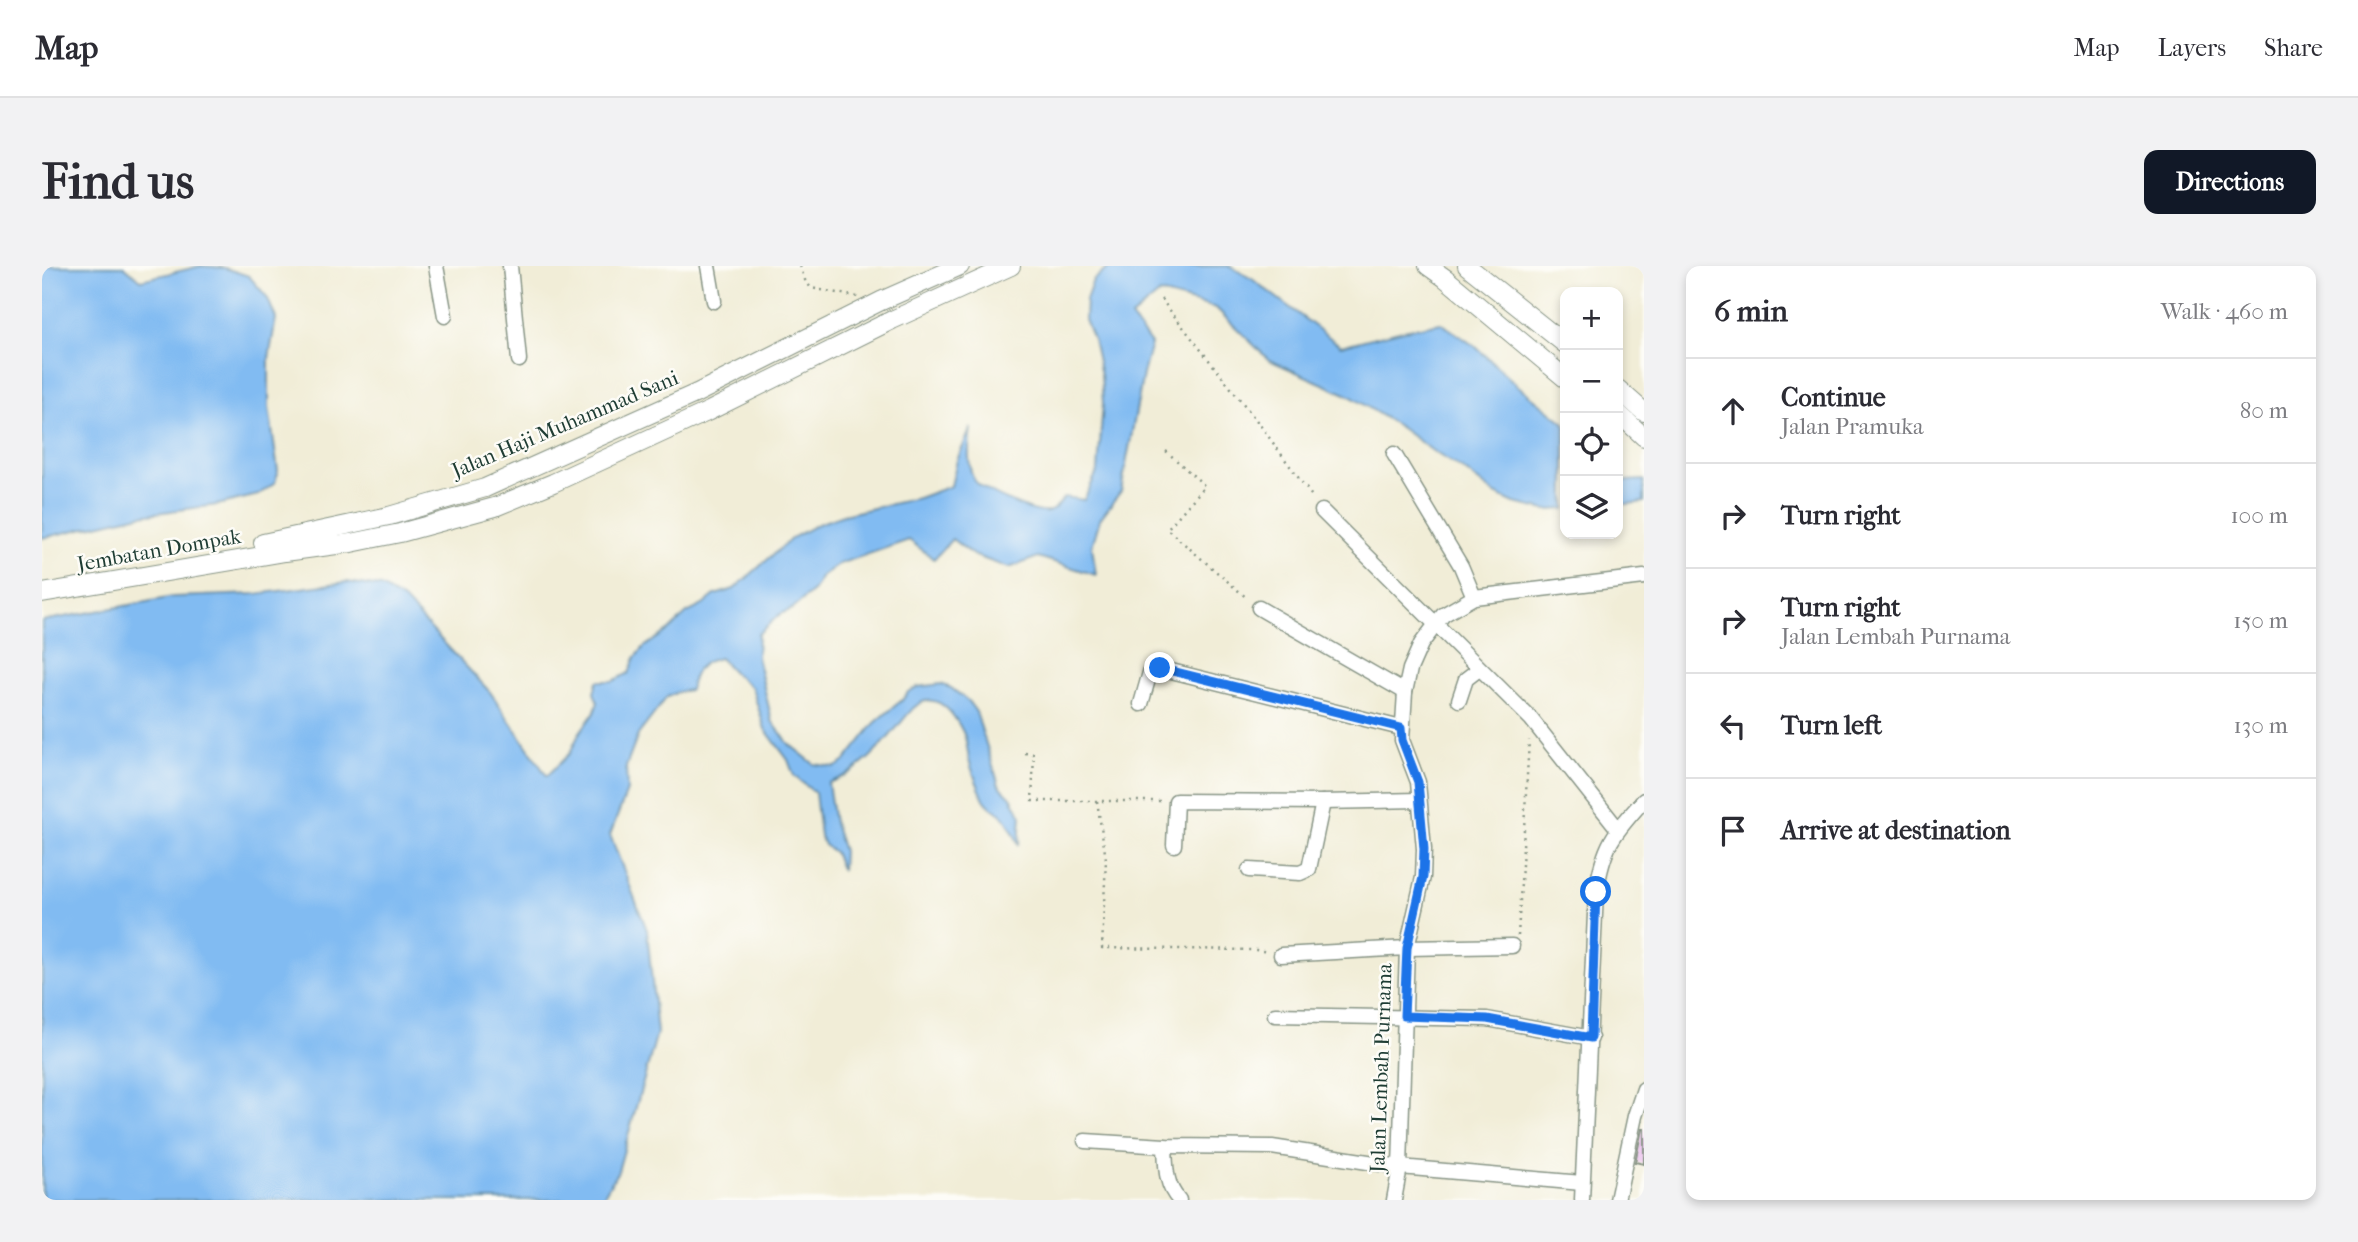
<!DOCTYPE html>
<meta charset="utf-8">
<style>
body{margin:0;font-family:"IM FELL French Canon",serif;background:#f2f2f3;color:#2b2b33}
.controls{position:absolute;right:21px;top:21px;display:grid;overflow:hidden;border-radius:14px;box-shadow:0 4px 10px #0003}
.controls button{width:63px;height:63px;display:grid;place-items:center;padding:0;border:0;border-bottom:2px solid #e1e1e2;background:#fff;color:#2b2b33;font:35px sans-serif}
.stop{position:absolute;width:21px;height:21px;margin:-16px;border:5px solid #1a73e8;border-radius:50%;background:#fff}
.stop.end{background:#1a73e8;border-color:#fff;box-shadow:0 2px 7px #0008}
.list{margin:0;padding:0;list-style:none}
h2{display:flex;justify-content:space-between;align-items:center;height:91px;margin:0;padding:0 28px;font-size:30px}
h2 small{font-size:23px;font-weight:400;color:#7c7c81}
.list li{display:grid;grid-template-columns:46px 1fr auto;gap:21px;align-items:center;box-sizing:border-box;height:105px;padding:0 28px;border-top:2px solid #e1e1e2}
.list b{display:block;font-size:26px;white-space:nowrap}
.list p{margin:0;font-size:23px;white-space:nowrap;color:#7c7c81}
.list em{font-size:23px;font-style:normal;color:#7c7c81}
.icon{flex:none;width:38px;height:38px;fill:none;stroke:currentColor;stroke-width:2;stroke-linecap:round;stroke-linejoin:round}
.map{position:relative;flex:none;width:1602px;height:934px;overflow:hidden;border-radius:14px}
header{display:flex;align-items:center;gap:42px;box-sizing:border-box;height:98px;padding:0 35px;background:#fff;border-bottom:2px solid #e1e1e2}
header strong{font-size:33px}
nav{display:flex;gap:38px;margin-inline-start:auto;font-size:24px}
.intro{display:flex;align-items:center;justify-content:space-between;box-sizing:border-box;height:168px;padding:0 42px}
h1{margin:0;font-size:49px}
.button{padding:18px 32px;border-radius:14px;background:#111827;color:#fff;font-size:24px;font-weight:700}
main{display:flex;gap:42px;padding:0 42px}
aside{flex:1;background:#fff;border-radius:14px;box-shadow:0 4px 10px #0003}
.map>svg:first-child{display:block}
</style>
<header>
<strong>Map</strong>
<nav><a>Map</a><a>Layers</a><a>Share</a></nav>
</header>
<div class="intro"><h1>Find us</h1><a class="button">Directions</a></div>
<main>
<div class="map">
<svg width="1602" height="934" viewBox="0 0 1602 934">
<rect width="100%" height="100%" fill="#fdfcf7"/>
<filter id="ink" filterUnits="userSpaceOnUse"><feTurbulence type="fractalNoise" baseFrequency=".0143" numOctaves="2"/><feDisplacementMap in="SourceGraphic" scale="14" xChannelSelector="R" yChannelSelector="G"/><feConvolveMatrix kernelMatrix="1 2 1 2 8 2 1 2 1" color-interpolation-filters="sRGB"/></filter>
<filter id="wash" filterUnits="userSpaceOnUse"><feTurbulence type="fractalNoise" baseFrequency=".00686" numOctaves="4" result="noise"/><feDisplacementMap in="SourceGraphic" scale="28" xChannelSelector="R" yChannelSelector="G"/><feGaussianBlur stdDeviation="1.57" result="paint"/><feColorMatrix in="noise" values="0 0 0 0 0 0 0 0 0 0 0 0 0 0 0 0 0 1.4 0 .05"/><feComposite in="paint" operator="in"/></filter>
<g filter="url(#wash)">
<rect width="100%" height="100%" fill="#f1edd7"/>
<!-- water -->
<g fill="#81bbf2" stroke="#507c93" stroke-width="2">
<polygon points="0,0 82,0 99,14 159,0 183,2 207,10 225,31 234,52 227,92 227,142 236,205 233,217 216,229 175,239 98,249 0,272"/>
<path d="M1069 0H1187L1210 13 1299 80 1361 64 1399 57 1434 81 1475 119 1523 157V243L1504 244 1472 237 1453 228 1423 205 1392 186 1359 162 1308 130 1227 94 1174 42 1118 27 1089 51 1109 78 1101 108 1079 225 1058 253 1050 280 1054 309 996 291 967 302 931 289 910 273 892 293 867 274 797 298 780 310 772 324 750 343 738 348 716 368 715 391 730 455 747 478 772 498 793 501 802 496 833 457 861 433 866 426 875 421 899 418 909 422 926 435 934 446 957 519 969 531 979 549 977 579C973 570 968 558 962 551 955 544 947 542 942 533 936 520 930 506 927 493 925 484 925 474 921 466 909 442 889 419 866 448 843 476 822 505 786 517L792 557 801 585 800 605 792 586 782 579 778 570 773 527 752 510 746 494 723 463 710 422 692 407 678 392C658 395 651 406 648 424L636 426 625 431 596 469 584 501 585 525 568 569 605 664 615 767 576 905 559 934H0V355L131 331 214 328 305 316 339 321 363 335 448 426 505 510 528 487 538 466 552 447 556 436 552 427 555 415H571L587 407 593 392 602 381 627 364 645 347 661 339 673 329 692 323 750 272 776 258 801 249 876 232 909 220 915 194 929 162C927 178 924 201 933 215 941 225 993 249 1006 246 1013 244 1018 237 1022 231L1042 234 1056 204 1061 137 1059 109 1051 73 1043 54 1044 34 1051 14Z"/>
<polygon points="1576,209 1583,215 1602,214 1602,236 1576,239"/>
</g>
<g id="blocks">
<!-- building -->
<polygon fill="#e3ade9" points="1600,863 1602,863 1602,898 1593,896"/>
</g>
</g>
<g filter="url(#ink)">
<use href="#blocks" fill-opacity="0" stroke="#889586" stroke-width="2"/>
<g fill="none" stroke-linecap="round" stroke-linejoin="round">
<!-- minor casing -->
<g stroke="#889586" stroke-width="17">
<g id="minor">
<polyline points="394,0 403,50"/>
<polyline points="468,0 477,94"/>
<polyline points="666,0 672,35"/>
<polyline points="1352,188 1419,300 1432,331"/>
<polyline points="1280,245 1489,453 1576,563"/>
<polyline points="1217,342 1363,426"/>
<polyline points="1417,434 1424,413 1437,403"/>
<polyline points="1099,438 1109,403 1113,401 1359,462"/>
<polyline points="1132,579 1134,535 1281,536 1377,534"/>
<polyline points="1207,604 1258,607 1267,603 1281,536"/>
<polyline points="1239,689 1365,682 1470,680"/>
<polyline points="1233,749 1445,753 1549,772"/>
<polyline points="1043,875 1123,880 1230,881 1358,901 1540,917"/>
<path d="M1123 880C1124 900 1123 919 1137 934"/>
<polyline points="1352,934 1358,901 1365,682 1381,611 1382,583 1376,516 1360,474 1363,426 1368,403 1379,378 1401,349 1432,331 1602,311"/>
<path d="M1540 934 1554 626C1562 579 1570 569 1602 534"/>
<polyline points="1575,934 1593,850 1602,823"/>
</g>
</g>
<!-- major casing -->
<g stroke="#889586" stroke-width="20">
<g id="major">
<polyline points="1386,0 1403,12 1523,112"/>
<polyline points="1425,0 1523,78"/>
<polyline points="1576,123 1602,146"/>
<polyline points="1576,147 1602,171"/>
<polyline points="221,277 347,250 443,222 655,127 839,35 918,0"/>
<polyline points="0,327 243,286 309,277 358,267 453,241 511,217 665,146 850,54 969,0"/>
</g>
</g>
<!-- path -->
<g stroke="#889586" stroke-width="2.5" stroke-dasharray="2 5" stroke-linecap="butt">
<polyline points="758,0 763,14 769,22 816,31"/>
<polyline points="1119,33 1218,159 1272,233"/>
<polyline points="1124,185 1163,220 1125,263 1206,333"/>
<polyline points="983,487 992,488 990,535 1120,535"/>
<polyline points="1055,535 1064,593 1060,682 1214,684 1226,686"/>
<polyline points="1476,670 1487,474"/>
</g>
<!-- minor -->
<use href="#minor" stroke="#fff" stroke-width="14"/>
<!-- major -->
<use href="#major" stroke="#fff" stroke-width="18"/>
</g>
</g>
<g fill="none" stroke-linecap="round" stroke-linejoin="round" filter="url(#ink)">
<!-- route -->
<polyline stroke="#1a73e8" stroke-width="9" points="1118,402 1359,462 1360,474 1376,516 1382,583 1381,611 1365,682 1362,750 1445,753 1549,772 1554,626"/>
</g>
<g text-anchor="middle" stroke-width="5" stroke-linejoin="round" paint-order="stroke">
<!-- street labels -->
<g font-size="21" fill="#1f3d34" stroke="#fdfcf7">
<text transform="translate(523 158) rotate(-23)" y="7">Jalan Haji Muhammad Sani</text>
<text transform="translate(117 284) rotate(-10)" y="7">Jembatan Dompak</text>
<text transform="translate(1339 802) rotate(-88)" y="7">Jalan Lembah Purnama</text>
</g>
</g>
</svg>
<div class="controls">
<button>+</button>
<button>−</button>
<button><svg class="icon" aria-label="locate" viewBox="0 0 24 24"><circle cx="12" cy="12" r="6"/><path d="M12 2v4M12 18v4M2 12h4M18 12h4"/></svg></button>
<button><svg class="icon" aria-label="layers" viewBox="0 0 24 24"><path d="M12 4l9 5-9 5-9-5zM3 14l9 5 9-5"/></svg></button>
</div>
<div class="stop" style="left:1554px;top:626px"></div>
<div class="stop end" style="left:1118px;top:402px"></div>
</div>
<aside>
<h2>6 min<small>Walk · 460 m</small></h2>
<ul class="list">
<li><svg class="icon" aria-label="ahead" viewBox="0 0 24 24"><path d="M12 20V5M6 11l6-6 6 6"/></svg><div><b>Continue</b><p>Jalan Pramuka</p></div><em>80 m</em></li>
<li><svg class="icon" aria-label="right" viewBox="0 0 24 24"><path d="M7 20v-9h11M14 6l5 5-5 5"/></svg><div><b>Turn right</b></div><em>100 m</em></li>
<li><svg class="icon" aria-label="right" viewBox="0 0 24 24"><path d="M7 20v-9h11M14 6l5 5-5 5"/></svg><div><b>Turn right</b><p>Jalan Lembah Purnama</p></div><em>150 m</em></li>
<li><svg class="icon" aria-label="left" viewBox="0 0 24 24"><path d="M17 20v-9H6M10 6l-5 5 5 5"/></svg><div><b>Turn left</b></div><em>130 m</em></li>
<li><svg class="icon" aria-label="arrive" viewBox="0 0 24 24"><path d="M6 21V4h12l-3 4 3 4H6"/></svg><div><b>Arrive at destination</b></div></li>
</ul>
</aside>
</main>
